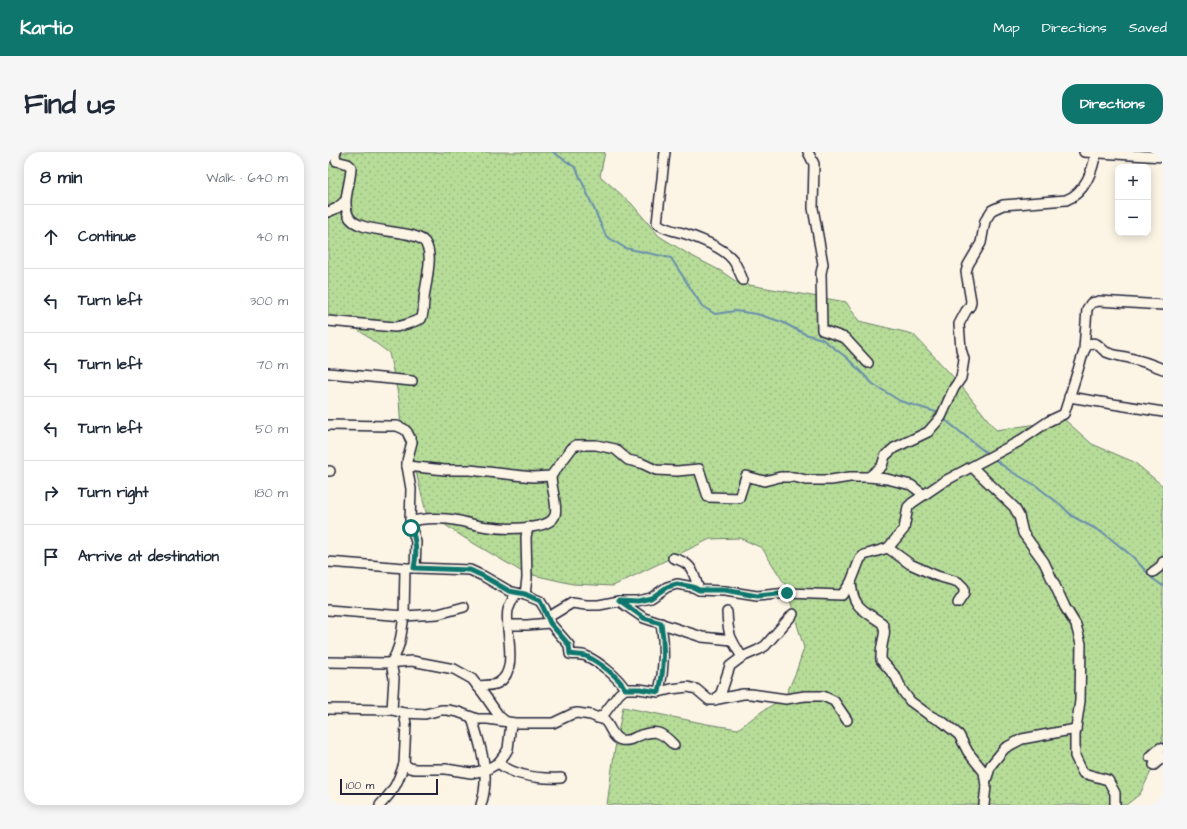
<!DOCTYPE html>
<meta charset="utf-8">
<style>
body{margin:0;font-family:"Architects Daughter",sans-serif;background:#f6f6f7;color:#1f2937}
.controls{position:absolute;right:12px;top:12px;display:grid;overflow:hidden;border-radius:8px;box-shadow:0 2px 10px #0003}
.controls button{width:36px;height:36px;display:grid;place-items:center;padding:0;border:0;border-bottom:1px solid #e0e1e3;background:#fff;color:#1f2937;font:20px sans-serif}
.scale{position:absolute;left:12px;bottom:10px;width:98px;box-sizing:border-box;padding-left:4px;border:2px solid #22223b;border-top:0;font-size:11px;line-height:14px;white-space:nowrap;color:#22223b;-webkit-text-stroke:3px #fcf5e5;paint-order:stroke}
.stop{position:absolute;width:12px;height:12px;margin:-9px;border:3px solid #0f766e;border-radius:50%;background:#fff}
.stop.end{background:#0f766e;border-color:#fff;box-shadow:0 1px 4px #0008}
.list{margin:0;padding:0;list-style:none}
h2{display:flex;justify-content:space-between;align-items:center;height:52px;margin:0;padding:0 16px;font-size:17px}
h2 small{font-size:13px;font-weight:400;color:#747a83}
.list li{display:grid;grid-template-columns:26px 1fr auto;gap:12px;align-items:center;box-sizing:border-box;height:64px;padding:0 16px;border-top:1px solid #e0e1e3}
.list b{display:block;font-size:15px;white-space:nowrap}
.list em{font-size:13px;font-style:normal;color:#747a83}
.icon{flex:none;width:22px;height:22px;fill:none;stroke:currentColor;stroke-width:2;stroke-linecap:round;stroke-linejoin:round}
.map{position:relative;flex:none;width:835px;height:653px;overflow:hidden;border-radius:16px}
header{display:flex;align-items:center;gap:24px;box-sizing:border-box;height:56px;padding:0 20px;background:#0f766e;color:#fff}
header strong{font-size:19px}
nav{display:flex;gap:22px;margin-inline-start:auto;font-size:14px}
.intro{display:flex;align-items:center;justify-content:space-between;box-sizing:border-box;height:96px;padding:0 24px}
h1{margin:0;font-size:28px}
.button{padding:10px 18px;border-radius:16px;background:#0f766e;color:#fff;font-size:14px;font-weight:700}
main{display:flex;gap:24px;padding:0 24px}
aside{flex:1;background:#fff;border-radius:16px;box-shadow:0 2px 10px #0003}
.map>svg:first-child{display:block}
</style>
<header>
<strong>Kartio</strong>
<nav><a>Map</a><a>Directions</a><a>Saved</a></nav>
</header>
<div class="intro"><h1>Find us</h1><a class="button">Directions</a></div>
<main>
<aside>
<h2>8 min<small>Walk · 640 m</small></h2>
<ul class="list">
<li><svg class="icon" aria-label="ahead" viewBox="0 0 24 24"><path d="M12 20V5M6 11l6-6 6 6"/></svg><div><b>Continue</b></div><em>40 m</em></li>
<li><svg class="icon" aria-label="left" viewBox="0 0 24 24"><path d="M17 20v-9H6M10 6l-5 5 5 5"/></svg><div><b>Turn left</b></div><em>300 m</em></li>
<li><svg class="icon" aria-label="left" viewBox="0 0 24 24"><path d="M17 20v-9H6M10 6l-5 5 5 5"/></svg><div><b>Turn left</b></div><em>70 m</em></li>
<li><svg class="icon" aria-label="left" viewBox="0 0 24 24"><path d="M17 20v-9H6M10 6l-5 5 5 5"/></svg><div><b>Turn left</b></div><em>50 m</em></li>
<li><svg class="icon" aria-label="right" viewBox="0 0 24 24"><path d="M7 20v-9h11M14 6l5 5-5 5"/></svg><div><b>Turn right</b></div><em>180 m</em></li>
<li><svg class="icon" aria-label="arrive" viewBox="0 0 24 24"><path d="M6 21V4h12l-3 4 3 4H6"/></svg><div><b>Arrive at destination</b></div></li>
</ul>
</aside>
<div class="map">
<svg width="835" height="653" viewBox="0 0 835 653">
<defs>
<pattern id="grass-dots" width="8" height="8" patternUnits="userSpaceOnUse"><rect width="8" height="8" fill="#b6dc98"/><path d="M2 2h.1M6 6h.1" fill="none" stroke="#9cbc84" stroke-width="1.8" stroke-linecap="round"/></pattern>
</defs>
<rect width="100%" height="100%" fill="#fcf5e5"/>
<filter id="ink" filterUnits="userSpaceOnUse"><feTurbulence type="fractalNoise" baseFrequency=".025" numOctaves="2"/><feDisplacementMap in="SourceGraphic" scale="8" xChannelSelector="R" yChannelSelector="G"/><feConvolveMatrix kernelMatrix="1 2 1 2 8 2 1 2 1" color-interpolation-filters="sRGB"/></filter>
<g filter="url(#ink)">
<!-- grass -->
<polygon fill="url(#grass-dots)" stroke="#6c7f6a" points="0,0 277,0 272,24 303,51 331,84 362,103 393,119 410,131 518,150 531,169 585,182 631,231 668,278 737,268 764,292 806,310 835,334 835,595 812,642 798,653 279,653 286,602 295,555 379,572 410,577 433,560 457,545 468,520 476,496 458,434 434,396 412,386 382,387 285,434 245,432 196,421 135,385 98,360 87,316 73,279 71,247 61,201 29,177 0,174"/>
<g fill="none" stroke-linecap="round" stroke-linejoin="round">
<!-- stream -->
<g stroke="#688eac" stroke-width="2">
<polyline points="225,0 248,16 278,84 297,96 343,106 374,154 387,162 407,159 429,162 454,170 477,182 494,187 518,205 545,232 572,249 608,260 611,263"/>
<polyline points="616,267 661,303"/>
<polyline points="666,307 684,320 707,333 733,353 744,364 777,382 805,405 825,427 835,434"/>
</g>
<!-- minor casing -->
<g stroke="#22223b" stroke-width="12">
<g id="minor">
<path d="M337 0 329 71C335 77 347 79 355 81 370 86 395 95 405 108 409 114 412 121 415 128"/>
<polyline points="480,0 486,12 485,56 495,112 493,121 494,178 517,186 540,211"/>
<polyline points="756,0 835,5"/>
<polyline points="0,60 9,56 17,49"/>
<path d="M0 169 67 175C76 174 84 170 93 167 96 162 95 156 96 149 96 142 98 135 99 128 100 117 104 103 98 92 90 75 28 84 20 63 14 48 23 31 23 15L20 12 8 9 7 2 8 0"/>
<polyline points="756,197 759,157 763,151 771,149 835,153"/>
<polyline points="0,221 84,229"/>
<polyline points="741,245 835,260"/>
<polyline points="0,273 61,274 69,274 76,277 79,280 84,290 79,309 79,314 83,337 82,370 88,390 87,416 77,416 76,464 0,458"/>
<polyline points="79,314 117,318 142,318 205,325 223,324 244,296 248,293 268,293 287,297 300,308 313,311 328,318 349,319 371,317 380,345 411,346 418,324 436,329 452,325 466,325 478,328 503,328 522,325 541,325 559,327 583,333 596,343"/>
<polyline points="644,315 686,355 691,364 695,381 716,410 737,455 748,473 753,492 752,549 747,583 747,604 755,621 780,628 787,641 787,653"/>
<polyline points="0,319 2,319"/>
<path d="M541 325 554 314 557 304 566 296 600 280 613 265 626 236 633 226 636 207 633 197 631 172 638 159 642 154 643 149 638 120 640 113 653 91 657 69 664 58 675 53 738 48C757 41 765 18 768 0"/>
<path d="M82 370C94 366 107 366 119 367 133 368 147 374 161 375 175 377 222 379 227 363 230 353 223 335 223 324"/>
<polyline points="560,396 582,412 609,424 630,430 636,436 636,442 630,451"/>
<path d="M345 406C365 411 365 420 371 438"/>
<polyline points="0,410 77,416"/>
<path d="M87 416 142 418 155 424 181 439 197 443 212 449 217 457 222 471 241 493 242 502C247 503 253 502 258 504 271 510 290 525 297 537"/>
<polyline points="825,420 833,414 835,410"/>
<path d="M523 430C525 456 534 457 554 471 559 480 555 485 554 494 553 499 553 504 553 508L568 525 574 538 582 549 601 563 615 570 631 583 640 600 656 620 658 634 656 653"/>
<polyline points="197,443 199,426 198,385 200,375"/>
<polyline points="291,449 316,466 374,485 404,488"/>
<path d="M399 460C400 483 402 486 414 505"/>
<path d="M224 463 244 451 258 453H271L291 449H309L323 446 339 435 349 432 365 435 371 438 397 439 429 444 459 441 514 443 523 430 532 407 536 403 560 396 576 377 580 355 584 351 615 330 690 290 721 269 736 262 756 199 760 192C771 189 770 195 778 200 787 204 796 204 805 207 815 209 825 213 835 217"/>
<polyline points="180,473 199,473 222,471"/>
<polyline points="0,510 58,511 84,509 126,517 144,527 155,541 171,564 177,569"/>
<path d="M149 534C156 533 165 534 170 531 192 519 176 477 180 458 182 452 185 447 188 441"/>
<path d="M331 540C336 518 337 494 333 471"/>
<polyline points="390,547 415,542 423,542 458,547 477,544 495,544 506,549 519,568"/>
<polyline points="0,557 64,558 76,561 97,562 113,558 119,558 130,560 149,567 160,567 187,571 225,571 244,562 249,561 263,563 270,566 276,562 291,542 297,537 311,537 331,540 343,537 360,535 368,537 381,548 387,548 393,541 402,514 414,505 430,498 437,494 465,462"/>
<path d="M64 558 66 526 63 511C73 495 73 482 76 464L110 462 136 455"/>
<polyline points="76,561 78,572 76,612 82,616 87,617 118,617 143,621 158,618 170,611 177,602 180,597 183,571"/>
<path d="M144 566C153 597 163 621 153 653"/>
<path d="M270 566C283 567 281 585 293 588 299 589 303 588 308 585 327 577 333 579 346 593"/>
<polyline points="822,605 832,596 826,613 835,605"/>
<path d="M170 611C187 624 212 627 233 626"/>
<polyline points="658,628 663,613 677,596 694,587 748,577"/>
<path d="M52 653C67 637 69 632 76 612"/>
</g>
</g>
<!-- minor -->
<use href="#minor" stroke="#fcf5e5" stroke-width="9"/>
</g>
</g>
<g fill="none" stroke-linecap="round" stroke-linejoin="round" filter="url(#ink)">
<!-- route -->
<path stroke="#0f766e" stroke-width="5" d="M83 376C89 390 89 402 86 416L142 418 155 424 181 439 197 442 212 449 216 457 222 471 241 493 242 502C247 503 253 503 258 504 271 510 291 525 297 537H312L331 540C336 518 337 494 333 471L316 466 291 448 310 449 323 446 339 435 349 432 365 435 371 438H397L429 444 459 441"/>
</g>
</svg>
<div class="controls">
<button>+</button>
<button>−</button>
</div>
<div class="scale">100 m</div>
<div class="stop" style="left:83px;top:376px"></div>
<div class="stop end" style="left:459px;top:441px"></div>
</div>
</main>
